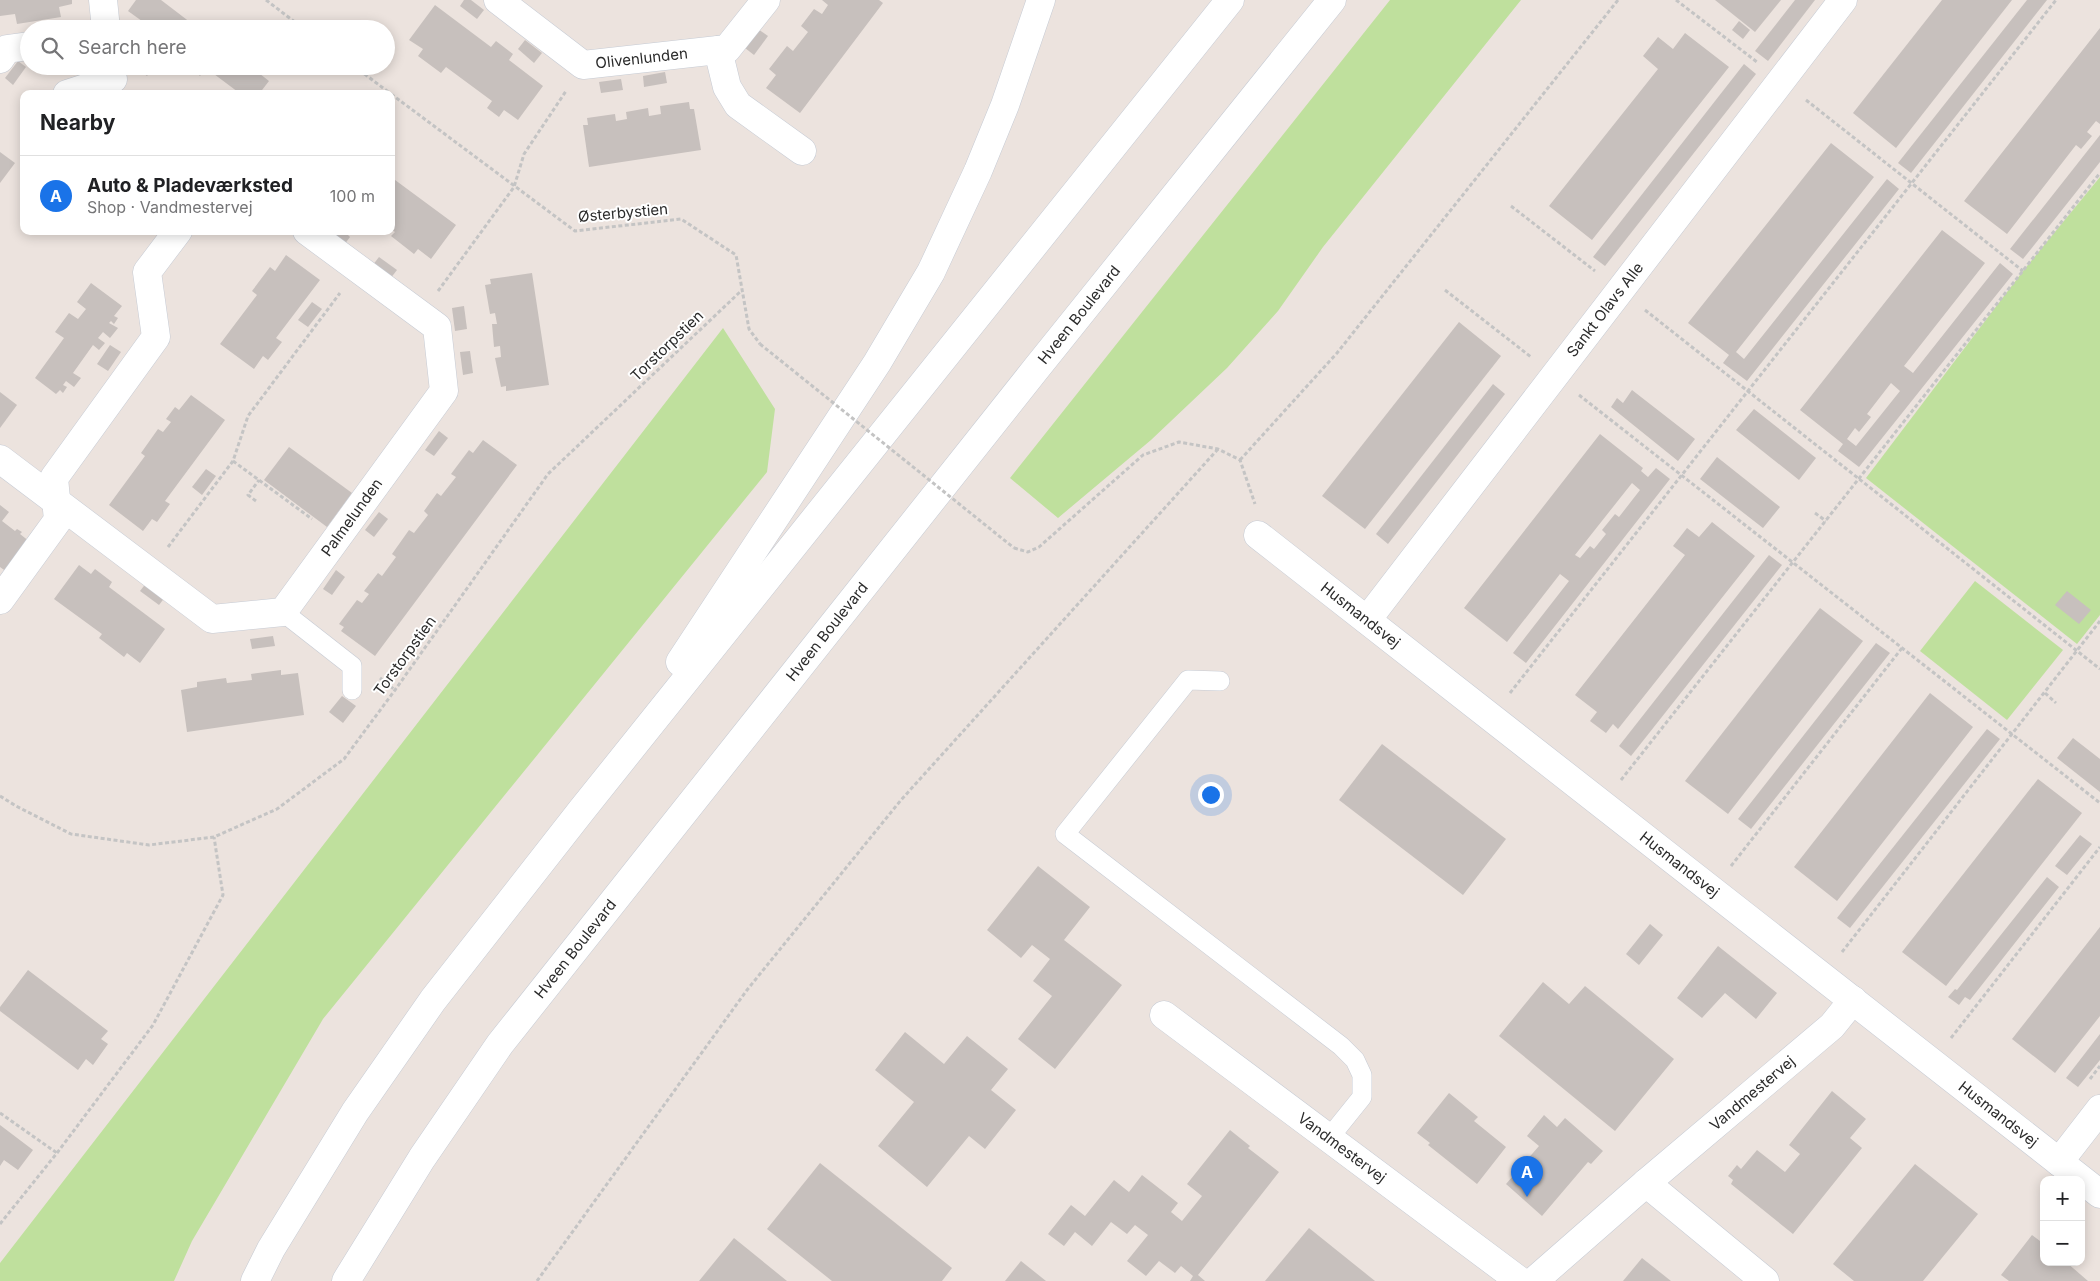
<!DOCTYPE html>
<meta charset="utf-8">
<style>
body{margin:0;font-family:Inter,sans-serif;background:#f6f6f6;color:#202124}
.controls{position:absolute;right:15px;bottom:15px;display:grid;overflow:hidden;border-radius:10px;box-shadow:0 2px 12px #0003}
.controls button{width:45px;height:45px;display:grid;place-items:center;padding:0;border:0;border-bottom:1px solid #e0e0e0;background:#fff;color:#202124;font:25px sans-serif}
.you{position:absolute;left:1210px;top:794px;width:18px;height:18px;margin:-12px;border:4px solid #fff;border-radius:50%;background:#1a73e8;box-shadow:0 0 0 8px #1a73e833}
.badge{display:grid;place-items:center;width:32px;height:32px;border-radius:50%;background:#1a73e8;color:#fff;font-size:16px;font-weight:700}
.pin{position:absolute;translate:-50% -41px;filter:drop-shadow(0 1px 2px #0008)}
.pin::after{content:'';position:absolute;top:26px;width:18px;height:15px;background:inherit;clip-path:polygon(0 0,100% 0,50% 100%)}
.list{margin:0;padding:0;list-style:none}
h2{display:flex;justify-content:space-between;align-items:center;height:65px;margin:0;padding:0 20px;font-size:21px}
h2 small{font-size:16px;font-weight:400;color:#757577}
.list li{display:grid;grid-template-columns:32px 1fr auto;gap:15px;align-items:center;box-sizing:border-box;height:80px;padding:0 20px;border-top:1px solid #e0e0e0}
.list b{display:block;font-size:19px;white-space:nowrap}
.list p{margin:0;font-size:16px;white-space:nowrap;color:#757577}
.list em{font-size:16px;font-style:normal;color:#757577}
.icon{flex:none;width:28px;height:28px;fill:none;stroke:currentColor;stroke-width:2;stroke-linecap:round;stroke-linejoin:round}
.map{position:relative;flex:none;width:2100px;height:1281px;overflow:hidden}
.search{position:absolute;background:#fff;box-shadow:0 2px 12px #0003;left:20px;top:20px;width:375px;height:55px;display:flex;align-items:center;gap:12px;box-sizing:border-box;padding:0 18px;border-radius:28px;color:#757577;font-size:19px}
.panel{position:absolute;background:#fff;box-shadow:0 2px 12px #0003;left:20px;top:90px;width:375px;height:145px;border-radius:10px}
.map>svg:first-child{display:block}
</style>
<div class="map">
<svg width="2100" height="1281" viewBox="0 0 2100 1281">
<rect width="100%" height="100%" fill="#ece3de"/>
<!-- green -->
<g fill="#bfe09d">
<polygon points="1390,0 1521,0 1323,247 1278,311 1227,368 1151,440 1058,518 1010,478"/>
<polygon points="2100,177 2100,615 2077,644 1866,478 2023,271"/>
<polygon points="723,328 775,409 767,472 323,1019 192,1241 174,1281 0,1281 0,1263"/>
<polygon points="1975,581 2063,650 2007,720 1920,651"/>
</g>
<!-- building -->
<g fill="#c7c0bd" fill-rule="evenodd">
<polygon points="0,0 72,0 72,4 59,7 61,17 17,24 15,14 0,16"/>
<polygon points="136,0 161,0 199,29 153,29 128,11"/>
<polygon points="464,0 471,0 484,10 477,19 460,6"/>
<polygon points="822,0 879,0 883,3 800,113 766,88 776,75 769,69 787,46 793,51 808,32 801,26 814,9 822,14 828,5"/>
<polygon points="1715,0 1781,0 1755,32"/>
<polygon points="1795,0 1815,0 1768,61 1755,51"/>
<polygon points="1942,0 2012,0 1896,148 1853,113"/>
<polygon points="2027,0 2047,0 1911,173 1898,163"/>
<polygon points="435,5 491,47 496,41 513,54 509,60 543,86 518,120 504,110 499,117 487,108 492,101 446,67 441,73 418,56 423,49 409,40"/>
<polygon points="1739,21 1750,30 1743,39 1732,30"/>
<polygon points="2100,28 2100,124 2096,121 2087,132 2092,136 2081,149 2076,145 2007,234 1964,201"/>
<polygon points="758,29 768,36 754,55 745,48"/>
<polygon points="1685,33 1729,67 1592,240 1549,206 1658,69 1643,56 1658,37 1673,49"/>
<polygon points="525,40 542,53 534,63 518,49"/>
<polygon points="18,61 26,67 13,85 5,78"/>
<polygon points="1744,64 1756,74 1605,266 1593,257"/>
<polygon points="133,66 151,66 153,68 147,76"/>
<polygon points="192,66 250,66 269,81 259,94 237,94 238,92 206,68 200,76 191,68"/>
<polygon points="665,72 667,83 644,87 643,76"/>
<polygon points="621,79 623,90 601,93 599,82"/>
<polygon points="689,102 690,109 694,109 701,150 589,167 583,125 588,125 587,118 615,114 616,121 627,119 626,112 648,108 649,116 661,114 660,106"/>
<polygon points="2100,135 2100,162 2023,259 2010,249"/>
<polygon points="1831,143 1874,177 1736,352 1744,359 1887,179 1899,189 1747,381 1723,363 1729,355 1688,323"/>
<polygon points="0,152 15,163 0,183"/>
<polygon points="391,177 456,225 431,259 418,249 414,254 391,236 395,232 391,229"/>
<path d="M1942 230 1985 263 1904 366 1913 373 2000 263 2013 274 1859 467 1838 451 1843 444 1800 410ZM1891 383 1900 391 1856 446 1847 439 1855 428 1859 432 1871 417 1867 414Z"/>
<polygon points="326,231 344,231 350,237 344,245"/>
<polygon points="286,255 320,280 276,338 282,342 268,360 263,356 254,369 220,344 257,295 252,291 270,267 275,271"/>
<polygon points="379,257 397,270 390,279 372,266"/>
<polygon points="532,273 549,385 506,391 506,386 501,387 495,358 501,357 500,346 494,347 492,324 497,324 495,313 490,314 485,285 491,284 490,279"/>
<polygon points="91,283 122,306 114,316 118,318 114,324 111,321 109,323 118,328 110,338 103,332 98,338 105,343 99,350 93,345 73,373 81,378 74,387 66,381 63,385 67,387 63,393 60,390 56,394 35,378 64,338 55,332 69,313 78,319 86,309 77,302"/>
<polygon points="312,302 322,309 308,327 298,320"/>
<polygon points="464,306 467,329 455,331 452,308"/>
<polygon points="1459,322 1501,356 1365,529 1322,496"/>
<polygon points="110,345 121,352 108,371 97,364"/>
<polygon points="470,351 473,373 463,375 460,352"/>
<polygon points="1493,384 1505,394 1388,544 1376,534"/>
<polygon points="1632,390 1695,439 1678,461 1611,407 1617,398 1623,403"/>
<polygon points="0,392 17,405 0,428"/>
<polygon points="191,395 225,420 165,501 170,504 157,522 152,519 143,531 109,505 145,456 141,453 158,429 163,432 171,422 166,419 175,407 179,410"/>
<polygon points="1754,409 1816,458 1799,480 1736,430"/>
<polygon points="439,431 448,438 434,456 425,450"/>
<path d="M1600 434 1643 468 1641 471 1648 477 1656 468 1670 479 1526 663 1513 653 1569 581 1560 574 1507 642 1464 608ZM1632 483 1640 490 1619 517 1615 514 1602 530 1606 534 1594 549 1590 546 1580 558 1575 555Z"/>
<polygon points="483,440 517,465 375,656 341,631 344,627 339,624 357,600 362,603 369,594 364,591 378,573 382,576 396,557 392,554 409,530 414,533 428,515 424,511 437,493 441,496 456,477 451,474 469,450 473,453"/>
<polygon points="289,447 352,493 327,527 264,480"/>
<polygon points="1717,457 1780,507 1763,528 1700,479"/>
<polygon points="206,469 216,476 202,495 192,487"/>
<polygon points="0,505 9,512 2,521 15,531 17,529 22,532 20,534 30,542 7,572 0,567"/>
<polygon points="379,512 388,519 374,537 365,530"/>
<polygon points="1712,522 1755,556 1618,729 1613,724 1606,733 1590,721 1597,712 1575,695 1685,555 1673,546 1687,528 1699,537"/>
<polygon points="1769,555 1782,565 1631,756 1619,746"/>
<polygon points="79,565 91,574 95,569 112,582 109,587 165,629 140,663 127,653 124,657 99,638 102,634 54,599"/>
<polygon points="336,570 345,577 332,595 323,589"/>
<polygon points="147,582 166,596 159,605 140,591"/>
<polygon points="2067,591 2091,610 2079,624 2055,605"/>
<polygon points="1820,608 1863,641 1728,814 1685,781"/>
<polygon points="273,636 275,646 252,649 250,639"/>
<polygon points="1876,643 1890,653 1751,829 1738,819"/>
<polygon points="281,670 281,675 298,673 304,715 187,732 181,690 197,687 197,682 226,678 227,683 252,680 251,674"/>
<polygon points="1930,693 1973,727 1837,901 1794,867"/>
<polygon points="342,696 356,706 343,723 329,712"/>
<polygon points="1987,729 2000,739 1850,928 1837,918"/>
<polygon points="2073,738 2100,759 2100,792 2057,758"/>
<polygon points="1382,744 1506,839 1463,895 1339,800"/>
<polygon points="2038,779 2082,813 1946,986 1902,952"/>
<polygon points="2080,835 2092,844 2067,875 2055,866"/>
<polygon points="1038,866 1090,907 1064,940 1122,985 1055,1069 1018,1039 1052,996 1033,981 1050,959 1032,945 1021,958 987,930"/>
<polygon points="2047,877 2059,887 1970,1000 1965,997 1959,1005 1948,997 1955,989 1957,990"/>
<polygon points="1650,924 1663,935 1639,965 1626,954"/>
<polygon points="2100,927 2100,1016 2055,1073 2012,1039"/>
<polygon points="1718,946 1777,993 1756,1019 1725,993 1702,1018 1677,998"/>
<polygon points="28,970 108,1031 101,1039 108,1044 93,1065 86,1059 78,1070 0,1011 0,1007"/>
<polygon points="1543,982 1569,1004 1585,986 1674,1059 1615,1131 1499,1036"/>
<polygon points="905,1032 944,1064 967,1036 1008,1069 991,1090 1016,1110 985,1149 969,1136 927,1187 878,1146 914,1102 875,1070"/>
<polygon points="2100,1034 2100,1060 2078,1087 2066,1078"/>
<polygon points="1832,1091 1866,1119 1850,1138 1862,1148 1793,1234 1731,1184 1733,1180 1728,1176 1737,1165 1741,1169 1757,1150 1785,1172 1800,1154 1789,1145"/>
<polygon points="1449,1093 1478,1117 1474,1121 1506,1147 1477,1184 1428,1145 1430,1143 1417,1133"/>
<polygon points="1544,1115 1557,1127 1565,1118 1603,1151 1591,1164 1588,1162 1542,1216 1506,1184 1539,1146 1527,1136"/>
<polygon points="0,1125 33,1150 18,1170 4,1160 0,1166"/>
<polygon points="1230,1130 1250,1146 1248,1148 1279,1172 1198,1275 1205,1281 1190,1281 1193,1276 1181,1266 1175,1273 1159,1261 1146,1276 1127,1261 1148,1235 1135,1225 1127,1234 1111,1222 1092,1246 1075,1232 1064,1246 1048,1234 1071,1205 1085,1216 1114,1180 1129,1192 1142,1175 1178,1203 1171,1212 1182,1221 1202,1196 1187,1184"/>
<polygon points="820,1163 952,1268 942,1281 832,1281 767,1229"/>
<polygon points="1915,1164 1978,1214 1923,1281 1854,1281 1833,1264"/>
<polygon points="1309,1228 1375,1281 1265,1281"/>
<polygon points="2032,1235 2044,1244 2044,1262 2066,1262 2088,1281 2009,1281 2001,1275"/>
<polygon points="734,1238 787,1281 699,1281"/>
<polygon points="1642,1258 1671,1281 1623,1281"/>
<polygon points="1021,1261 1046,1281 1005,1281"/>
</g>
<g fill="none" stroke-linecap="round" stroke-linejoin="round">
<!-- service casing -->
<g stroke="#c6cbd4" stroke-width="20">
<g id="service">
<polyline points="283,612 352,666 352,690"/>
<polyline points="1220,681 1188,680 1065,834 1341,1046 1355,1060 1362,1075 1362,1097 1329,1138"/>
</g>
</g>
<!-- minor casing -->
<g stroke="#c6cbd4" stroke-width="29">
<g id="minor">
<polyline points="103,0 106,29"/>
<path id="s1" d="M498 0 583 65 727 49 766 0"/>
<polyline points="718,50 727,87 738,105 802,151"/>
<polyline points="0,59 7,49 29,46"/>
<polyline points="67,94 113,79"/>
<path id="s2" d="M0 459 212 619 283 612 444 391 437 327 307 231"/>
<path id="s3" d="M1258 535 2100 1194"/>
<polyline points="0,600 58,520 54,478 156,337 147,272 178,231"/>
<path id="s4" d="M1367 620 1843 0"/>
<path id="s5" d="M1164 1015 1520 1281"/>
<polyline points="2059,1162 2100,1109"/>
<polyline points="1646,1183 1765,1281"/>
<path id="s6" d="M1534 1281 1646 1183 1832 1026 1853 1000"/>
</g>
</g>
<!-- tertiary casing -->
<g stroke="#c6cbd4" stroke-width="29">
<g id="tertiary">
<polyline points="680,662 877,363 931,272 978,171 1005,105 1041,0"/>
<polyline points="255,1281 271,1249 355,1112 433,1000 581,811 1230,0"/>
<path id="s7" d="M346 1281 422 1158 500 1044 1035 370 1332 0"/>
</g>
</g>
<!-- path -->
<g stroke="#c4c4c4" stroke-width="3" stroke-dasharray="4 2.5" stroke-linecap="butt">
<polyline points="266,0 304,29"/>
<polyline points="1676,0 1757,62"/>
<polyline points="354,66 391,94"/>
<polyline points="391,94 575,231 681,219 736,255 749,329 760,344"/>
<polyline points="1806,100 2023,271"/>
<polyline points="1511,206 1595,271"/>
<polyline points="1445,290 1531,357"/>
<polyline points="438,291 514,187 524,154 566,91"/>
<polyline points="1645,310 2100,669"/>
<polyline points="1579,395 2100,803"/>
<polyline points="1240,460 1337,353 1618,0"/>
<polyline points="233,461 312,519"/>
<polyline points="256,501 248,495 259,480"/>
<polyline points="1815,513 1826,521"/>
<polyline points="168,547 233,461 248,416 340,293"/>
<polyline points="1014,548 1028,552 1039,547 1143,455 1179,442 1218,449 1240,460 1255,504"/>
<polyline points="380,678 395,690"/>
<polyline points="1510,693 2056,0"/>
<polyline points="2045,693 2056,703"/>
<polyline points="1621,780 2100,173"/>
<polyline points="0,796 16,806 71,834 149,845 214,837 277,809 344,759 395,690 548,474 741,291"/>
<polyline points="1731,866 1902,648"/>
<polyline points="1842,952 2100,621"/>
<polyline points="1951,1038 2100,847"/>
<polyline points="2090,1079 2100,1066"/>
<polyline points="0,1113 57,1153"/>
<polyline points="0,1224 57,1153 153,1025 223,895 214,837"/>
<polyline points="537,1281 747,990 901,800 1218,449"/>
</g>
<!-- service -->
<use href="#service" stroke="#fff" stroke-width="19"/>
<!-- minor -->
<use href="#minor" stroke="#fff" stroke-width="28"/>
<!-- tertiary -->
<use href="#tertiary" stroke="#fff" stroke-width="28"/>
<!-- path-bridge -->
<polyline stroke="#c4c4c4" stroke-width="3" stroke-dasharray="4 2.5" stroke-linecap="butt" points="760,344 1014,548"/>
</g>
<g text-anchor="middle" stroke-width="4" stroke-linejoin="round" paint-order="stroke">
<!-- street labels -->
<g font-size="15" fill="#2b2b2b" stroke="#fff">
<text dy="5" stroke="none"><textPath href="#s1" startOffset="166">Olivenlunden</textPath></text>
<text transform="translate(623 213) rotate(-5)" y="5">Østerbystien</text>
<text dy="5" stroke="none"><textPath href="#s4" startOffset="391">Sankt Olavs Alle</textPath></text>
<text dy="5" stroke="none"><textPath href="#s7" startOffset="1214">Hveen Boulevard</textPath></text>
<text transform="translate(667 346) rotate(-44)" y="5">Torstorpstien</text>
<text dy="5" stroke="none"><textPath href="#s2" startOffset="454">Palmelunden</textPath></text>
<text dy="5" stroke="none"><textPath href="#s3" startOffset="130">Husmandsvej</textPath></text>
<text dy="5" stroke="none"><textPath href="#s7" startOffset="809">Hveen Boulevard</textPath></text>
<text transform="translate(405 656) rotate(-54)" y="5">Torstorpstien</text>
<text dy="5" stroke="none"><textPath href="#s3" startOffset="535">Husmandsvej</textPath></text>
<text dy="5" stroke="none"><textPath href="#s7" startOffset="404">Hveen Boulevard</textPath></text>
<text dy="5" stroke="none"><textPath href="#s6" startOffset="288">Vandmestervej</textPath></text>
<text dy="5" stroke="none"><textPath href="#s3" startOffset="940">Husmandsvej</textPath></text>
<text dy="5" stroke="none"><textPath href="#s5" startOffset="222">Vandmestervej</textPath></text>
</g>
</g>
</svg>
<div class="controls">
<button>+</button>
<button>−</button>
</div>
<div class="you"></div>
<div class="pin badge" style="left:1527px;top:1197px">A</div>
<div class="search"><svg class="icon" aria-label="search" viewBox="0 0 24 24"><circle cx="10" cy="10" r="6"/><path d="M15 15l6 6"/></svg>Search here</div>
<section class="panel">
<h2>Nearby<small></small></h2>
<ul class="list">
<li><span class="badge">A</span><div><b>Auto &amp; Pladeværksted</b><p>Shop · Vandmestervej</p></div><em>100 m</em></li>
</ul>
</section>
</div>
